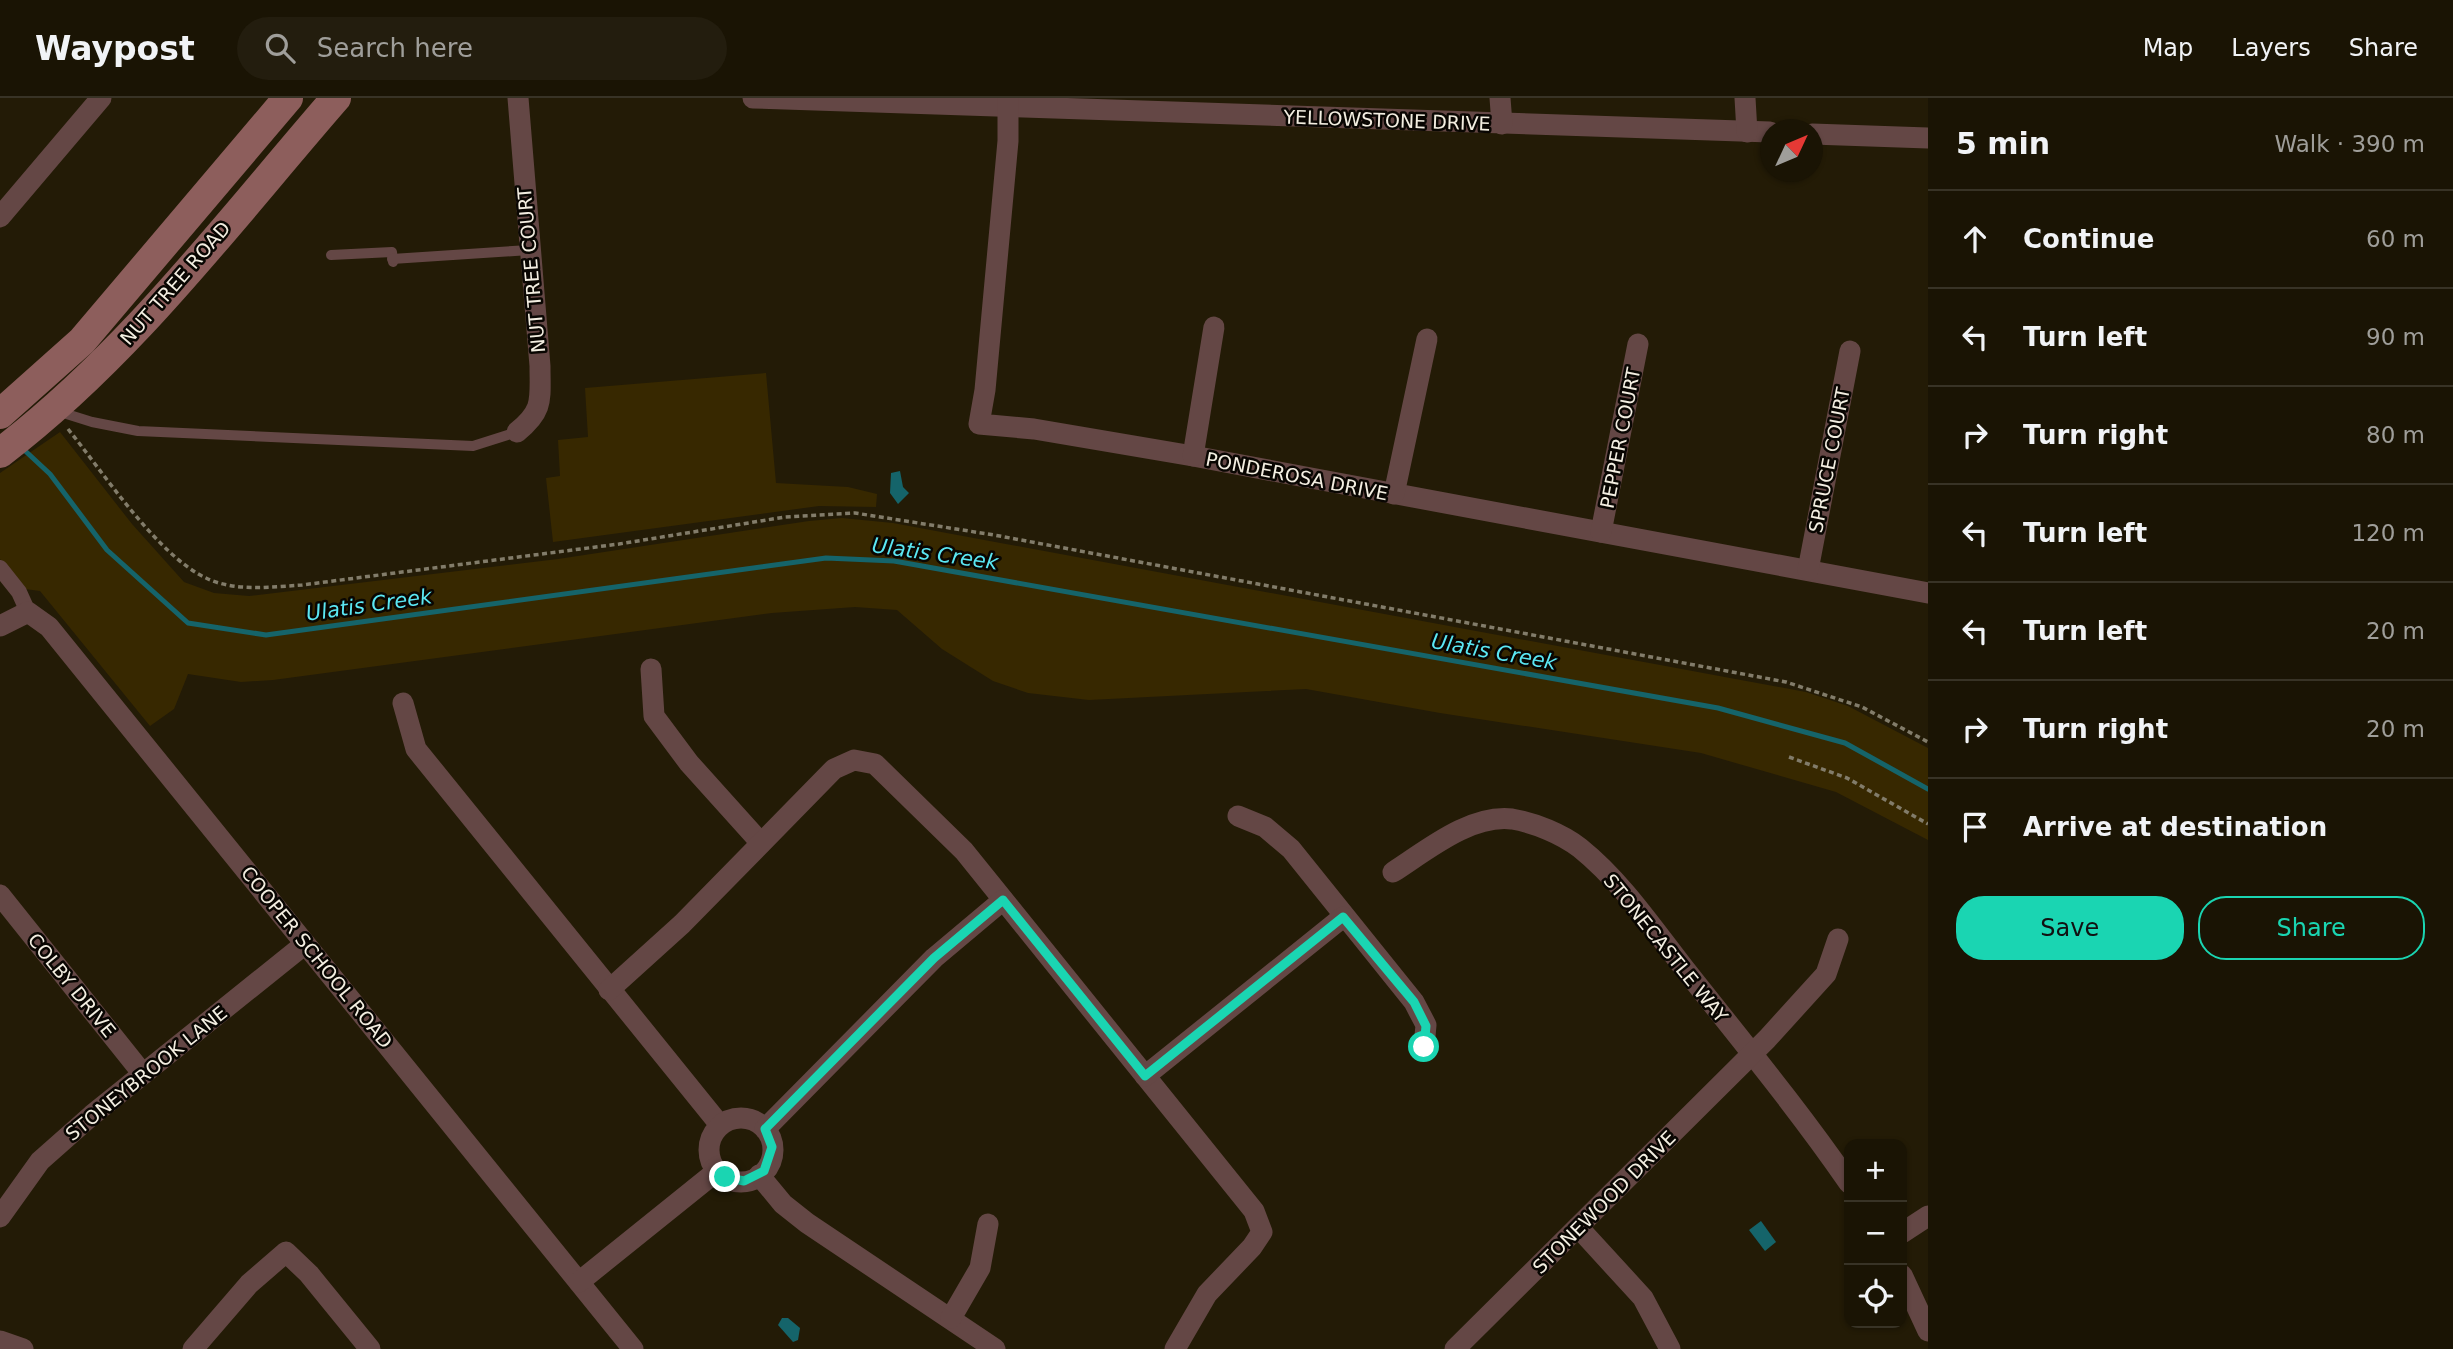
<!DOCTYPE html>
<meta charset="utf-8">
<style>
body{margin:0;font-family:"DejaVu Sans",sans-serif;background:#231d0e;color:#f1f3f6}
.controls{position:absolute;right:21px;bottom:21px;display:grid;overflow:hidden;border-radius:14px;box-shadow:0 2px 5px #0004}
.controls button{width:63px;height:63px;display:grid;place-items:center;padding:0;border:0;border-bottom:2px solid #383326;background:#1a1404;color:#f1f3f6;font:35px sans-serif}
.compass{position:absolute;left:1760px;top:21px;width:63px;height:63px;border-radius:50%;background:#1a1404;box-shadow:0 2px 5px #0004;rotate:46deg}
.stop{position:absolute;width:21px;height:21px;margin:-16px;border:5px solid #1ad5b2;border-radius:50%;background:#fff}
.stop.end{background:#1ad5b2;border-color:#fff;box-shadow:0 2px 7px #0008}
.list{margin:0;padding:0;list-style:none}
h2{display:flex;justify-content:space-between;align-items:center;height:91px;margin:0;padding:0 28px;font-size:30px}
h2 small{font-size:23px;font-weight:400;color:#9f9e9a}
.list li{display:grid;grid-template-columns:46px 1fr auto;gap:21px;align-items:center;box-sizing:border-box;height:98px;padding:0 28px;border-top:2px solid #383326}
.list b{display:block;font-size:26px;white-space:nowrap}
.list em{font-size:23px;font-style:normal;color:#9f9e9a}
.actions{display:flex;gap:14px;padding:21px 28px}
.actions a{flex:1;padding:16px 0;border:2px solid #1ad5b2;border-radius:28px;text-align:center;font-size:24px;color:#1ad5b2}
.actions .main{background:#1ad5b2;color:#111}
.icon{flex:none;width:38px;height:38px;fill:none;stroke:currentColor;stroke-width:2;stroke-linecap:round;stroke-linejoin:round}
.map{position:relative;flex:none;width:1928px;height:1251px;overflow:hidden}
header{display:flex;align-items:center;gap:42px;box-sizing:border-box;height:98px;padding:0 35px;background:#1a1404;border-bottom:2px solid #383326}
header strong{font-size:33px}
nav{display:flex;gap:38px;margin-inline-start:auto;font-size:24px}
.search{width:490px;height:63px;background:#231d0e;display:flex;align-items:center;gap:18px;box-sizing:border-box;padding:0 24px;border-radius:38px;color:#9f9e9a;font-size:26px}
main{display:flex}
aside{flex:1;background:#1a1404}
.map>svg:first-child{display:block}
</style>
<header>
<strong>Waypost</strong>
<div class="search"><svg class="icon" aria-label="search" viewBox="0 0 24 24"><circle cx="10" cy="10" r="6"/><path d="M15 15l6 6"/></svg>Search here</div>
<nav><a>Map</a><a>Layers</a><a>Share</a></nav>
</header>
<main>
<div class="map">
<svg width="1928" height="1251" viewBox="0 0 1928 1251">
<rect width="100%" height="100%" fill="#231b06"/>
<!-- green -->
<g fill="#372800">
<polygon points="766,275 776,385 848,389 877,396 876,409 819,408 553,444 546,380 560,378 558,342 588,339 585,290"/>
<polygon points="60,334 132,426 184,484 214,495 249,498 558,461 809,423 842,420 893,425 1806,594 1848,608 1928,650 1928,742 1836,694 1701,655 1440,615 1306,591 1089,602 1028,595 993,583 942,551 897,512 855,509 772,515 273,582 241,584 188,576 174,611 150,628 40,493 25,491 0,461 0,375"/>
</g>
<!-- water -->
<g fill="#15646a">
<polygon points="900,373 903,389 909,395 898,406 890,395 891,375"/>
<polygon points="1761,1123 1776,1144 1765,1153 1749,1132"/>
<polygon points="782,1220 788,1220 800,1230 798,1242 793,1244 778,1227"/>
</g>
<g fill="none" stroke-linecap="round" stroke-linejoin="round">
<!-- stream -->
<polyline stroke="#15646a" stroke-width="5" points="21,349 50,376 107,452 188,525 266,537 826,460 894,463 1718,610 1845,645 1928,691"/>
<!-- path -->
<g stroke="#827c6a" stroke-width="3.5" stroke-dasharray="5 3.5" stroke-linecap="butt">
<path d="M68 331C103 374 157 457 206 480 234 494 272 489 302 487L619 446 785 419 855 415 994 437 1786 584 1862 609 1928 644"/>
<polyline points="1789,659 1847,680 1928,726"/>
</g>
<!-- service -->
<g stroke="#644745" stroke-width="10">
<polyline points="331,157 392,154 393,164"/>
<polyline points="392,161 529,152"/>
<polyline points="57,313 92,324 138,333 473,348 517,334"/>
</g>
<!-- pedestrian -->
<polyline stroke="#644745" stroke-width="16" points="0,470 19,494 28,514"/>
<!-- minor -->
<g stroke="#644745" stroke-width="21">
<polyline points="753,0 1770,34"/>
<polyline points="1008,0 1008,43 985,292 979,326 1034,331 1193,358 1928,495"/>
<polyline points="1500,0 1502,26"/>
<polyline points="1745,0 1747,34"/>
<polyline points="1812,36 1928,40"/>
<polyline points="0,119 101,0"/>
<path d="M517 334C544 312 540 302 540 268L518 0"/>
<polyline points="1193,358 1214,229"/>
<polyline points="1394,396 1427,241"/>
<polyline points="1601,434 1638,246"/>
<polyline points="1808,472 1850,253"/>
<polyline points="0,528 28,514 49,529 633,1251"/>
<polyline points="651,571 654,618 689,665 761,745"/>
<polyline points="403,605 416,651 720,1027"/>
<polyline points="1238,718 1265,729 1291,751 1414,904 1426,927 1424,949"/>
<path d="M1393 774C1426 753 1470 716 1512 721 1535 725 1562 736 1580 750 1621 783 1652 829 1684 870 1740 941 1798 1011 1849 1085"/>
<polyline points="0,797 143,976"/>
<polyline points="609,892 682,826 834,671 854,662 875,666 964,753 1254,1113 1262,1134 1252,1149 1207,1196 1175,1251"/>
<polyline points="1145,978 1343,819"/>
<circle cx="741" cy="1052" r="32"/>
<polyline points="765,1031 934,860 1003,802"/>
<polyline points="759,1077 783,1106 807,1125 995,1251"/>
<polyline points="0,1119 40,1063 92,1017 305,846"/>
<polyline points="1578,1129 1643,1200 1670,1251"/>
<polyline points="1902,1135 1928,1118"/>
<polyline points="1902,1177 1928,1233"/>
<polyline points="579,1184 717,1073"/>
<polyline points="951,1220 980,1170 988,1126"/>
<polyline points="0,1243 23,1251"/>
<polyline points="193,1251 249,1186 286,1154 309,1176 370,1251"/>
<polyline points="1455,1251 1767,941 1826,876 1838,841"/>
</g>
<!-- secondary -->
<g stroke="#8d5e5c" stroke-width="30">
<polyline points="0,316 82,243 288,0"/>
<path d="M0 355C130 256 229 123 336 0"/>
</g>
</g>
<g fill="none" stroke-linecap="round" stroke-linejoin="round">
<!-- route -->
<polyline stroke="#1ad5b2" stroke-width="9" points="725,1079 744,1083 764,1073 772,1049 765,1031 934,860 1003,802 1145,978 1343,819 1414,904 1426,928 1424,949"/>
</g>
<g text-anchor="middle" stroke-width="5" stroke-linejoin="round" paint-order="stroke">
<!-- street labels -->
<g font-size="19" fill="#f3eee1" stroke="#090602">
<text transform="translate(1387 22) rotate(2)" y="7">YELLOWSTONE DRIVE</text>
<text transform="translate(531 172) rotate(-95)" y="7">NUT TREE COURT</text>
<text transform="translate(175 185) rotate(-49)" y="7">NUT TREE ROAD</text>
<text transform="translate(1620 340) rotate(-79)" y="7">PEPPER COURT</text>
<text transform="translate(1829 362) rotate(-79)" y="7">SPRUCE COURT</text>
<text transform="translate(1297 378) rotate(11)" y="7">PONDEROSA DRIVE</text>
<text transform="translate(1666 850) rotate(51)" y="7">STONECASTLE WAY</text>
<text transform="translate(317 859) rotate(51)" y="7">COOPER SCHOOL ROAD</text>
<text transform="translate(72 887) rotate(51)" y="7">COLBY DRIVE</text>
<text transform="translate(146 975) rotate(-39)" y="7">STONEYBROOK LANE</text>
<text transform="translate(1604 1104) rotate(-45)" y="7">STONEWOOD DRIVE</text>
</g>
<!-- water labels -->
<g font-size="21" font-style="italic" fill="#5be7f3" stroke="#090602">
<text transform="translate(935 456) rotate(8)" y="7">Ulatis Creek</text>
<text transform="translate(369 507) rotate(-8)" y="7">Ulatis Creek</text>
<text transform="translate(1494 554) rotate(10)" y="7">Ulatis Creek</text>
</g>
</g>
</svg>
<div class="controls">
<button>+</button>
<button>−</button>
<button><svg class="icon" aria-label="locate" viewBox="0 0 24 24"><circle cx="12" cy="12" r="6"/><path d="M12 2v4M12 18v4M2 12h4M18 12h4"/></svg></button>
</div>
<svg class="compass" viewBox="-18 -18 36 36"><path d="M0-13l5 13h-10z" fill="#e53935"/><path d="M0 13l5-13h-10z" fill="#9f9e9a"/></svg>
<div class="stop" style="left:1424px;top:949px"></div>
<div class="stop end" style="left:725px;top:1079px"></div>
</div>
<aside>
<h2>5 min<small>Walk · 390 m</small></h2>
<ul class="list">
<li><svg class="icon" aria-label="ahead" viewBox="0 0 24 24"><path d="M12 20V5M6 11l6-6 6 6"/></svg><div><b>Continue</b></div><em>60 m</em></li>
<li><svg class="icon" aria-label="left" viewBox="0 0 24 24"><path d="M17 20v-9H6M10 6l-5 5 5 5"/></svg><div><b>Turn left</b></div><em>90 m</em></li>
<li><svg class="icon" aria-label="right" viewBox="0 0 24 24"><path d="M7 20v-9h11M14 6l5 5-5 5"/></svg><div><b>Turn right</b></div><em>80 m</em></li>
<li><svg class="icon" aria-label="left" viewBox="0 0 24 24"><path d="M17 20v-9H6M10 6l-5 5 5 5"/></svg><div><b>Turn left</b></div><em>120 m</em></li>
<li><svg class="icon" aria-label="left" viewBox="0 0 24 24"><path d="M17 20v-9H6M10 6l-5 5 5 5"/></svg><div><b>Turn left</b></div><em>20 m</em></li>
<li><svg class="icon" aria-label="right" viewBox="0 0 24 24"><path d="M7 20v-9h11M14 6l5 5-5 5"/></svg><div><b>Turn right</b></div><em>20 m</em></li>
<li><svg class="icon" aria-label="arrive" viewBox="0 0 24 24"><path d="M6 21V4h12l-3 4 3 4H6"/></svg><div><b>Arrive at destination</b></div></li>
</ul>
<div class="actions"><a class="main">Save</a><a>Share</a></div>
</aside>
</main>
